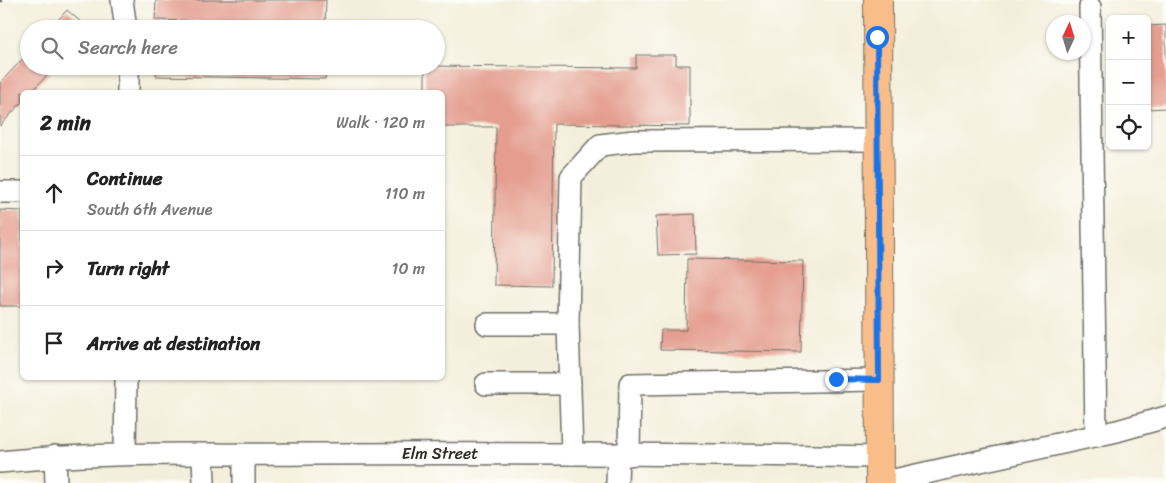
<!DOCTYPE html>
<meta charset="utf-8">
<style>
body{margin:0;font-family:Sriracha,sans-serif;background:#f2f2f2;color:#222}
.controls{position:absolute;right:15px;top:15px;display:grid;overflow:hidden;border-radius:8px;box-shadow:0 1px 4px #0004}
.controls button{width:45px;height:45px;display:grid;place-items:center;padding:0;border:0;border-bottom:1px solid #e0e0e0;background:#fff;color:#222;font:25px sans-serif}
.compass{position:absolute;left:1046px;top:15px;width:45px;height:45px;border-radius:50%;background:#fff;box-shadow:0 1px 4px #0004;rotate:4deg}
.stop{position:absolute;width:15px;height:15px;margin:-11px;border:4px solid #1a73e8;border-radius:50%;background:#fff}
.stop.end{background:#1a73e8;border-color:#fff;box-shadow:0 1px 5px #0008}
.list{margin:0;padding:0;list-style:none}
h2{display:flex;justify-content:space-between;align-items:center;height:65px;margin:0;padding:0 20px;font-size:21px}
h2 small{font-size:16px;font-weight:400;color:#767676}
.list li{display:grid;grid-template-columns:32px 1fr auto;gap:15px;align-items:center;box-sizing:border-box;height:75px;padding:0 20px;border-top:1px solid #e0e0e0}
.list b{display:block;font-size:19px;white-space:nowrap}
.list p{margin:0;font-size:16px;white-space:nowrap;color:#767676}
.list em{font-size:16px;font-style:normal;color:#767676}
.icon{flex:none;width:28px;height:28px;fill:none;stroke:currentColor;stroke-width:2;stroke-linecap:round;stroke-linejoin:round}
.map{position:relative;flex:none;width:1166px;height:483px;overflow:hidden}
.search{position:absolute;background:#fff;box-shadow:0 1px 4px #0004;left:20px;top:20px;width:425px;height:55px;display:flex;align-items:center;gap:12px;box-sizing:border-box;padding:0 18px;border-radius:28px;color:#767676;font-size:19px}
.panel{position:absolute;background:#fff;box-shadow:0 1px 4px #0004;left:20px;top:90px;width:425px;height:290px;border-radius:8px}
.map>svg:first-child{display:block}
</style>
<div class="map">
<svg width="1166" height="483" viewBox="0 0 1166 483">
<rect width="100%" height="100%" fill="#fdfcf7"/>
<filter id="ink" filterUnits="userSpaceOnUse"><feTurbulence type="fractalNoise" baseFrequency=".02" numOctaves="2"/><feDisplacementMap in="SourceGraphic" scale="10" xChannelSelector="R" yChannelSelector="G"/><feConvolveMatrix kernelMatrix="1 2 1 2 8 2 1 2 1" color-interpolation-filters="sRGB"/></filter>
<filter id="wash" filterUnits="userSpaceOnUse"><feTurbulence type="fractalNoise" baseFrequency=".0096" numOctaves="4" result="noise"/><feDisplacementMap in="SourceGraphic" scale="20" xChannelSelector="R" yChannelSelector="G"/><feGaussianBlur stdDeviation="1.12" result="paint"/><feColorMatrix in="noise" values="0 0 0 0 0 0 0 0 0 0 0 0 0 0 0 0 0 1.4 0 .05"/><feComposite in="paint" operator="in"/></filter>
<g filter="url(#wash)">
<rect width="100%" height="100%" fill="#f4efdc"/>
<g id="blocks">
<!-- building -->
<g fill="#e49d8e">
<polygon points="156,0 326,0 325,24 155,20"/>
<polygon points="67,10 82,23 76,29 50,29"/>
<polygon points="1166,25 1166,108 1147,109 1147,26"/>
<polygon points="29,52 29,66 56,66 31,92 22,92 22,102 0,126 0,83"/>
<polygon points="636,55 676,55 676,65 690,65 690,126 554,124 552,286 494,285 496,127 442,127 442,92 425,92 425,66 636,68"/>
<polygon points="156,66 326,66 325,79 156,76"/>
<polygon points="0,210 22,211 22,306 0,306"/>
<polygon points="695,214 696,254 658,255 656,216"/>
<polygon points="687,259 803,261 801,352 660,350 661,330 686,330"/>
</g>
</g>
</g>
<g filter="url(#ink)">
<use href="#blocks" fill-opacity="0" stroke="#717069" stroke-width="1"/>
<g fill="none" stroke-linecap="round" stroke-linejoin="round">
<!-- minor casing -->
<g stroke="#717069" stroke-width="24">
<g id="minor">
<polyline points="122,0 126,29"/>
<polyline points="1090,7 1096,436"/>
<polyline points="128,92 128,66"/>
<polyline points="0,192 22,192"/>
<polyline points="487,324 568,324"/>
<polyline points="486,384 570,384"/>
<polyline points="125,454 126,378"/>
<polyline points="572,454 568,324 571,177 600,145 634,141 878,140"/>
<polyline points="203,455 204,483"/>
<polyline points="629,455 630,384 879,380"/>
<polyline points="55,456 56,483"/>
<path d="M0 462C103 451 206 455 309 454 499 453 689 454 879 457"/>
<polyline points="244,483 244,455"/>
<polyline points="617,483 618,454"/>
<polyline points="880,483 1117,431 1166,417"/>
</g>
</g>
<!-- major casing -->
<g stroke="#717069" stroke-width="30">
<polyline id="major" points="878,0 880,483"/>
</g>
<!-- minor -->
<use href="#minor" stroke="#fff" stroke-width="21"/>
<!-- major -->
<use href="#major" stroke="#f8bd88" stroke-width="28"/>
<!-- rail -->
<polyline stroke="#2b2b2b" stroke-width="4" stroke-dasharray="8 4" stroke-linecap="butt" points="0,1 1,0"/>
</g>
</g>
<g fill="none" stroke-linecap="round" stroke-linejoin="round" filter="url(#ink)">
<!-- route -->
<polyline stroke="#1a73e8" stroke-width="6" points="836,379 879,380 877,37"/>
</g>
<g text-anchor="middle" stroke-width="4" stroke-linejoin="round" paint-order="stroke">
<!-- street labels -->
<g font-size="16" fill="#2b2b2b" stroke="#fdfcf7">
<text x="440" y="459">Elm Street</text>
</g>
</g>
</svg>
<div class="controls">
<button>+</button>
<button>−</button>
<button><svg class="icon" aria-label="locate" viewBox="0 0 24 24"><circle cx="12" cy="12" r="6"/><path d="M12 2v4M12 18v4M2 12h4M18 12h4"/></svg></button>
</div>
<svg class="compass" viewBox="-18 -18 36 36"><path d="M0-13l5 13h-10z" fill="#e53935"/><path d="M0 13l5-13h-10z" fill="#767676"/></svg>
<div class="stop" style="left:877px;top:37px"></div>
<div class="stop end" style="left:836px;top:379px"></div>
<div class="search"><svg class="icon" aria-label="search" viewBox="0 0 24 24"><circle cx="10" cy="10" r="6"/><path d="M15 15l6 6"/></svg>Search here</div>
<section class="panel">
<h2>2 min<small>Walk · 120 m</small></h2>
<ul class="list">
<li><svg class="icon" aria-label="ahead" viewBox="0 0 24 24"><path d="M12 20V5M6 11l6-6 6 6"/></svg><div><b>Continue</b><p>South 6th Avenue</p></div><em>110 m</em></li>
<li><svg class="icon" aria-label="right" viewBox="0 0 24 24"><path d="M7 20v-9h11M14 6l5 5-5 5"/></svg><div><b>Turn right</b></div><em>10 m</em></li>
<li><svg class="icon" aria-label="arrive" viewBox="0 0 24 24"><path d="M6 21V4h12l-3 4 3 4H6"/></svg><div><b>Arrive at destination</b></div></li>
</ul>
</section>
</div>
